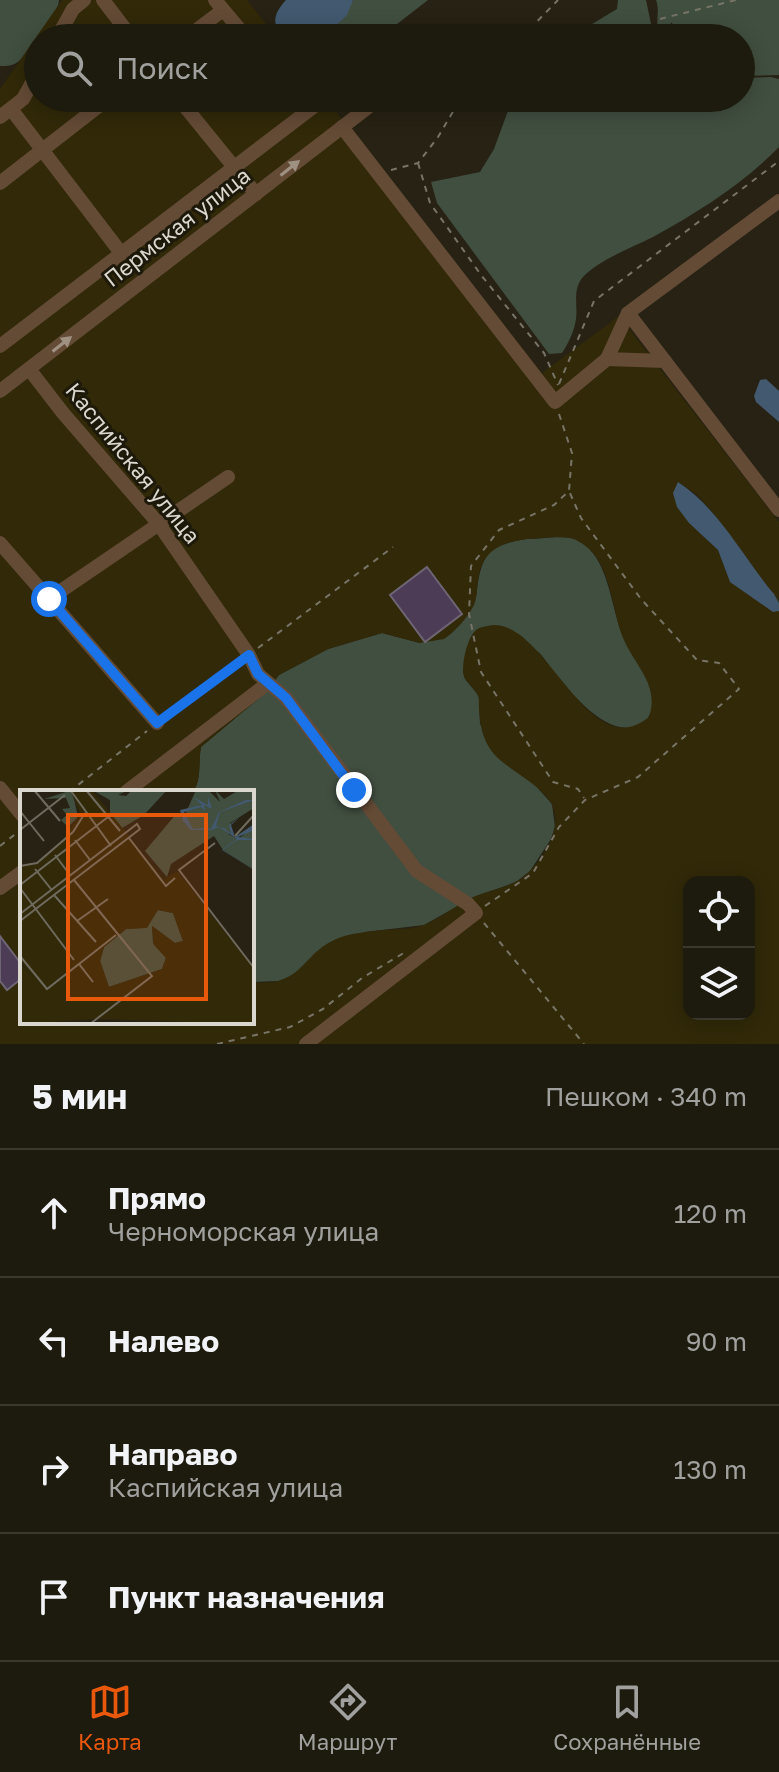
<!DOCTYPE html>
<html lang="ru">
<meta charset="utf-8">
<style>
body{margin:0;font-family:"Golos Text",sans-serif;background:#252317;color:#f1f3f6}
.controls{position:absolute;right:24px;bottom:24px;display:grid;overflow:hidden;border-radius:16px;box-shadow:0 4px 20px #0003}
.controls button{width:72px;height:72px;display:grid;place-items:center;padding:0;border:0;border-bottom:2px solid #3b382e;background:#1d1a0e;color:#f1f3f6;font:40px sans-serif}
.stop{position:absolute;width:24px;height:24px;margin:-18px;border:6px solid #1a73e8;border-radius:50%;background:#fff}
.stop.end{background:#1a73e8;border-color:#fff;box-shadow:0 2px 8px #0008}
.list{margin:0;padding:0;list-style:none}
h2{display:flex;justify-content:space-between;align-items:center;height:104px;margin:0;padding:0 32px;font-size:34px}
h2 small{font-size:26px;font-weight:400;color:#a0a19e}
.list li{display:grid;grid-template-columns:52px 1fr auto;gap:24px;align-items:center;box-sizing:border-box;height:128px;padding:0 32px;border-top:2px solid #3b382e}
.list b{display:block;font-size:30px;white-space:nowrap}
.list p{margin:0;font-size:26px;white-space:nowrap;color:#a0a19e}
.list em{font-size:26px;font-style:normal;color:#a0a19e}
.icon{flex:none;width:44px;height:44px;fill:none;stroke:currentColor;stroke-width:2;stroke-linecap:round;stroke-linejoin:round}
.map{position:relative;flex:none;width:779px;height:1044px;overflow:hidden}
.search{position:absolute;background:#1d1a0e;box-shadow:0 4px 20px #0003;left:24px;right:24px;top:24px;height:88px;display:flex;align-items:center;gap:20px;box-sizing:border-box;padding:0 28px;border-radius:44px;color:#a0a19e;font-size:30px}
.sheet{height:616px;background:#1d1a0e}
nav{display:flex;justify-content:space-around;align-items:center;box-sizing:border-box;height:112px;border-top:2px solid #3b382e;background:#1d1a0e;font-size:22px;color:#a0a19e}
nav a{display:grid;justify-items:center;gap:4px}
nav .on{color:#ea580c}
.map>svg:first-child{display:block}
</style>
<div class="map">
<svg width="779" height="1044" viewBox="0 0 779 1044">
<rect width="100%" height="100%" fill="#272213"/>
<!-- green -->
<g fill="#414f40">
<path d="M0 0H59C58 16 33 51 19 61 13 66 7 66 0 66Z"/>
<polygon points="353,0 428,0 379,38 323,38 330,34"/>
<polygon points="618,0 646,0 654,38 569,38 617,9"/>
<path d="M656 0H779V75L741 76V38H678L673 30 672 22 669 26 673 38H661C653 25 661 13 656 0Z"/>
<path d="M771 77 779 79V147C744 183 697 213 653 237 633 247 597 261 583 277 572 290 578 305 576 319 574 332 569 342 562 353L549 354 437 203 431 182 480 172 494 149 509 108 522 98H741V78Z"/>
<path d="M527 539C538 539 566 535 575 539 611 554 610 612 625 640 633 657 649 675 652 694 654 706 651 720 639 725 607 740 570 691 552 670 548 665 543 655 537 651 528 645 486 638 472 635L466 653 463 672 465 679 479 696 480 724 552 804 555 827 551 839 530 871 516 882 474 897 424 925 365 932 320 950 297 973 279 981 252 982V792H193C202 779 198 762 201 747L263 695 279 675 328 649 382 633 420 643 476 597C481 557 485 545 527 539Z"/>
</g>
<!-- sand -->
<path fill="#312908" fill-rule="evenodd" d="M62 0H247L277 38H38V98H325L542 373 619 316 779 522V603L710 509 696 494 678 482 689 523 718 550 730 582 779 609V1044H0V89ZM527 539C540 539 564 534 576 540 613 558 610 606 623 638 635 666 660 685 649 717 588 767 548 623 493 625 487 626 480 627 476 630 467 638 461 665 464 676 467 684 475 688 478 696 479 696 479 707 479 708 480 725 482 739 493 753 508 771 548 787 554 810 561 834 538 869 517 881 503 889 486 891 471 898 455 906 441 918 424 925 411 930 395 929 382 930 367 932 348 933 334 940 300 956 302 988 252 982V1022H22V792H193C202 779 198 762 201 747L263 695 279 675 328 649 382 633 420 643 444 639C455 632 468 617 474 605 477 598 477 588 478 580 482 550 500 543 527 539ZM689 882H749V1014H689Z"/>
<!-- water -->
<g fill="#42596f">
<path d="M286 0H353L347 15 323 38H287C270 26 273 14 286 0Z"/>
<polygon points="766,379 779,391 779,422 756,402 754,396 760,380"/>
<path d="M678 482C720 510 742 556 774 594L779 603V611L773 612 730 582 718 550 689 523 677 507 673 493Z"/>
</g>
<!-- building -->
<g fill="#4c3c55" stroke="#6e6574" stroke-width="2">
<polygon points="427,567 462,614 425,642 390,595"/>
<polygon points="0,936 22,965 22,978 7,990 0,981"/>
</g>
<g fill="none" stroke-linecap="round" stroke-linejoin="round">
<!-- path -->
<g stroke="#787467" stroke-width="2" stroke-dasharray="6 6" stroke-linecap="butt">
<polyline points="660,19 736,0"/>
<polyline points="521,38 558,0"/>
<polyline points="418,163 430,203 481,275 544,353 558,385"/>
<polyline points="391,170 418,163 438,137 461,98"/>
<polyline points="559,384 594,301 779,161"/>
<polyline points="559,414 572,453 569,491 554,505 499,530 471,566 469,614 481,672 553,782 578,789 584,798"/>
<polyline points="258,648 393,547"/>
<polyline points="165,717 240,662"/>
<polyline points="69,792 147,731"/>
<polyline points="0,846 22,829"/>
<polyline points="485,906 533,873 559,827 585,800 638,777 739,689 719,663 697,660 641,599 581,518 569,491"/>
<polyline points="484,923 584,1044"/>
<polyline points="217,1044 290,1027 323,1009 362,978 407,951"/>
</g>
<!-- minor -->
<g stroke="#644b36" stroke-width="14">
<polyline points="103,0 132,38"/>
<polyline points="215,0 247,38"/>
<polyline points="57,38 73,9 84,0"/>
<polyline points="186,38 223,10"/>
<polyline points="178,98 256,194"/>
<polyline points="11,109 121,253"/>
<polyline points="0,117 23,99 38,72"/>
<polyline points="342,127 555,402 607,359"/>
<polyline points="0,183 109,98"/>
<polyline points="779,201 628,313 779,510"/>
<polyline points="628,313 607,359 665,361"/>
<polyline points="0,346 325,98"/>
<polyline points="29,369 63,413 158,523 249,655 258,674 286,698 417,871 468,904 476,913 306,1044"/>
<polyline points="0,391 380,98"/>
<polyline points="0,543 157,723"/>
<polyline points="49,599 228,477"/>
<polyline points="0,788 22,815"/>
<polyline points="126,792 268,683"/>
<polyline points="0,888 22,872"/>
</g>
</g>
<!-- one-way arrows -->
<defs><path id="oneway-solid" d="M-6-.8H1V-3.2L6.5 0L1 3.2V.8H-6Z" transform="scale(2)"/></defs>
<g fill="#9f9182">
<use href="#oneway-solid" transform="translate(290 168) rotate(-38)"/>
<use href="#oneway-solid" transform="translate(62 344) rotate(-38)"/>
</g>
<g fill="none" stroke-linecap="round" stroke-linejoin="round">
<!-- route -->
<polyline stroke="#1a73e8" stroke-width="10" points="49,599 157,723 249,655 258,674 286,698 354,790"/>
</g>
<g text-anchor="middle" stroke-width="6" stroke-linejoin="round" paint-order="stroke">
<!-- street labels -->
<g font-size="22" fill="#dad7ce" stroke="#1d190a">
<text transform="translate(177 227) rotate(-38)" y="8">Пермская улица</text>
<text transform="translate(133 463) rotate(51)" y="8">Каспийская улица</text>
</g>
</g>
<!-- overview -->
<g transform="translate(20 790)">
<rect width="234" height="234" fill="#272213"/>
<path d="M52 0 58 27 48 37 41 30 47 25 42 19 50 18 46 8 24 9ZM72 0H109L98 5 106 6 112 0H147L124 25 102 38 90 23V10ZM176 0H188L200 12 195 0 204 9 219 0 234 2V18L210 33 213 43 208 44 218 49 234 37V80L203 60 194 46 151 74 147 87 125 61 157 23 163 29ZM138 120 153 123 163 151 155 153 132 136 133 153 146 168 142 179 89 197 80 171 84 157 106 139 122 138Z" fill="#414f40"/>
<path d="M72 0 144 90 157 81 234 179V234L77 229 0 234V173L13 188 0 170V75H14L42 51 60 23 51 2ZM138 120 153 123 163 151 155 153 132 136 134 155 146 168 142 179 89 197 80 171 84 157 106 139 127 138Z" fill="#312908" fill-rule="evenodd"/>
<path d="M188 6 192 19 184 15 185 21 181 17 164 22 173 39 185 38 191 39 199 22 226 10H234L200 22 196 36 204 38 211 44 209 35 220 27 211 35 215 47 234 34V40L218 47 234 49V50H217L203 60 234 80 202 60 217 49 199 37 191 40H171L163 31 160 20 182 15 173 7 188 15Z" fill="#42596f"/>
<path fill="none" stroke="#6f6a5e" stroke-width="2" d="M14 0 40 31M66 0 100 41M51 1 91 56M0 21 24 51M0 40 45 5M215 46 234 25M109 48 146 96 155 88M55 50 70 70M195 53 159 80 234 178M35 65 50 85M0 76 17 73 53 42 65 23M15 79 31 99M54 90 132 186 70 234M0 95 88 27M0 98 54 170M34 105 76 152M0 124 117 34 120 39 0 131M57 131 88 109M0 166 27 199 59 174 73 192M59 174 96 145"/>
<path fill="#e8590c" fill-opacity="0.15" stroke="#e8590c" stroke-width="4" d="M48 25H186V209H48Z"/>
<rect width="234" height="234" fill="none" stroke="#dad7ce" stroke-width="4"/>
</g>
</svg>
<div class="controls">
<button><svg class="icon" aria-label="locate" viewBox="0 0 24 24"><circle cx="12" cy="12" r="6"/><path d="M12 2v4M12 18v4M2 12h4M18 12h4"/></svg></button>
<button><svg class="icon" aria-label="layers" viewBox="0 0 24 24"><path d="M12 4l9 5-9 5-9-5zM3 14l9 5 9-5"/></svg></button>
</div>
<div class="stop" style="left:49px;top:599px"></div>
<div class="stop end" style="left:354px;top:790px"></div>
<div class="search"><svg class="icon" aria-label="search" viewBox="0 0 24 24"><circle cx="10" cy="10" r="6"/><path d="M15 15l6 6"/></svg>Поиск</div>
</div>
<section class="sheet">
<h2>5 мин<small>Пешком · 340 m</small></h2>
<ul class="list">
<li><svg class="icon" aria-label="ahead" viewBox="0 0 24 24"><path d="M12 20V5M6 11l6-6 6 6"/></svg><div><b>Прямо</b><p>Черноморская улица</p></div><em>120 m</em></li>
<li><svg class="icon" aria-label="left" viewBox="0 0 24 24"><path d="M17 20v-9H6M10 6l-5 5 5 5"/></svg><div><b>Налево</b></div><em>90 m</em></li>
<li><svg class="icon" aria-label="right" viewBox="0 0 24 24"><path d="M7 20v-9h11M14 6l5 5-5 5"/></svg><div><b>Направо</b><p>Каспийская улица</p></div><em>130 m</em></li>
<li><svg class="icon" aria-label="arrive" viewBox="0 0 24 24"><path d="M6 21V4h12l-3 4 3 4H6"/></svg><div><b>Пункт назначения</b></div></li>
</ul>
</section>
<nav>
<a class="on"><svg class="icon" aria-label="map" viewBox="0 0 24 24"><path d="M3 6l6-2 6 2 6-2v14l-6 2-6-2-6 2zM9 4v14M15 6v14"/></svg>Карта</a>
<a><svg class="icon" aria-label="directions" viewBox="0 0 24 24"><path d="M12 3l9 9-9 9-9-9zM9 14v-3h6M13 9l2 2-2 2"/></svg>Маршрут</a>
<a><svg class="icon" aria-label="saved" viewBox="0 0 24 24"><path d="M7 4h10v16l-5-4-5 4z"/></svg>Сохранённые</a>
</nav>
